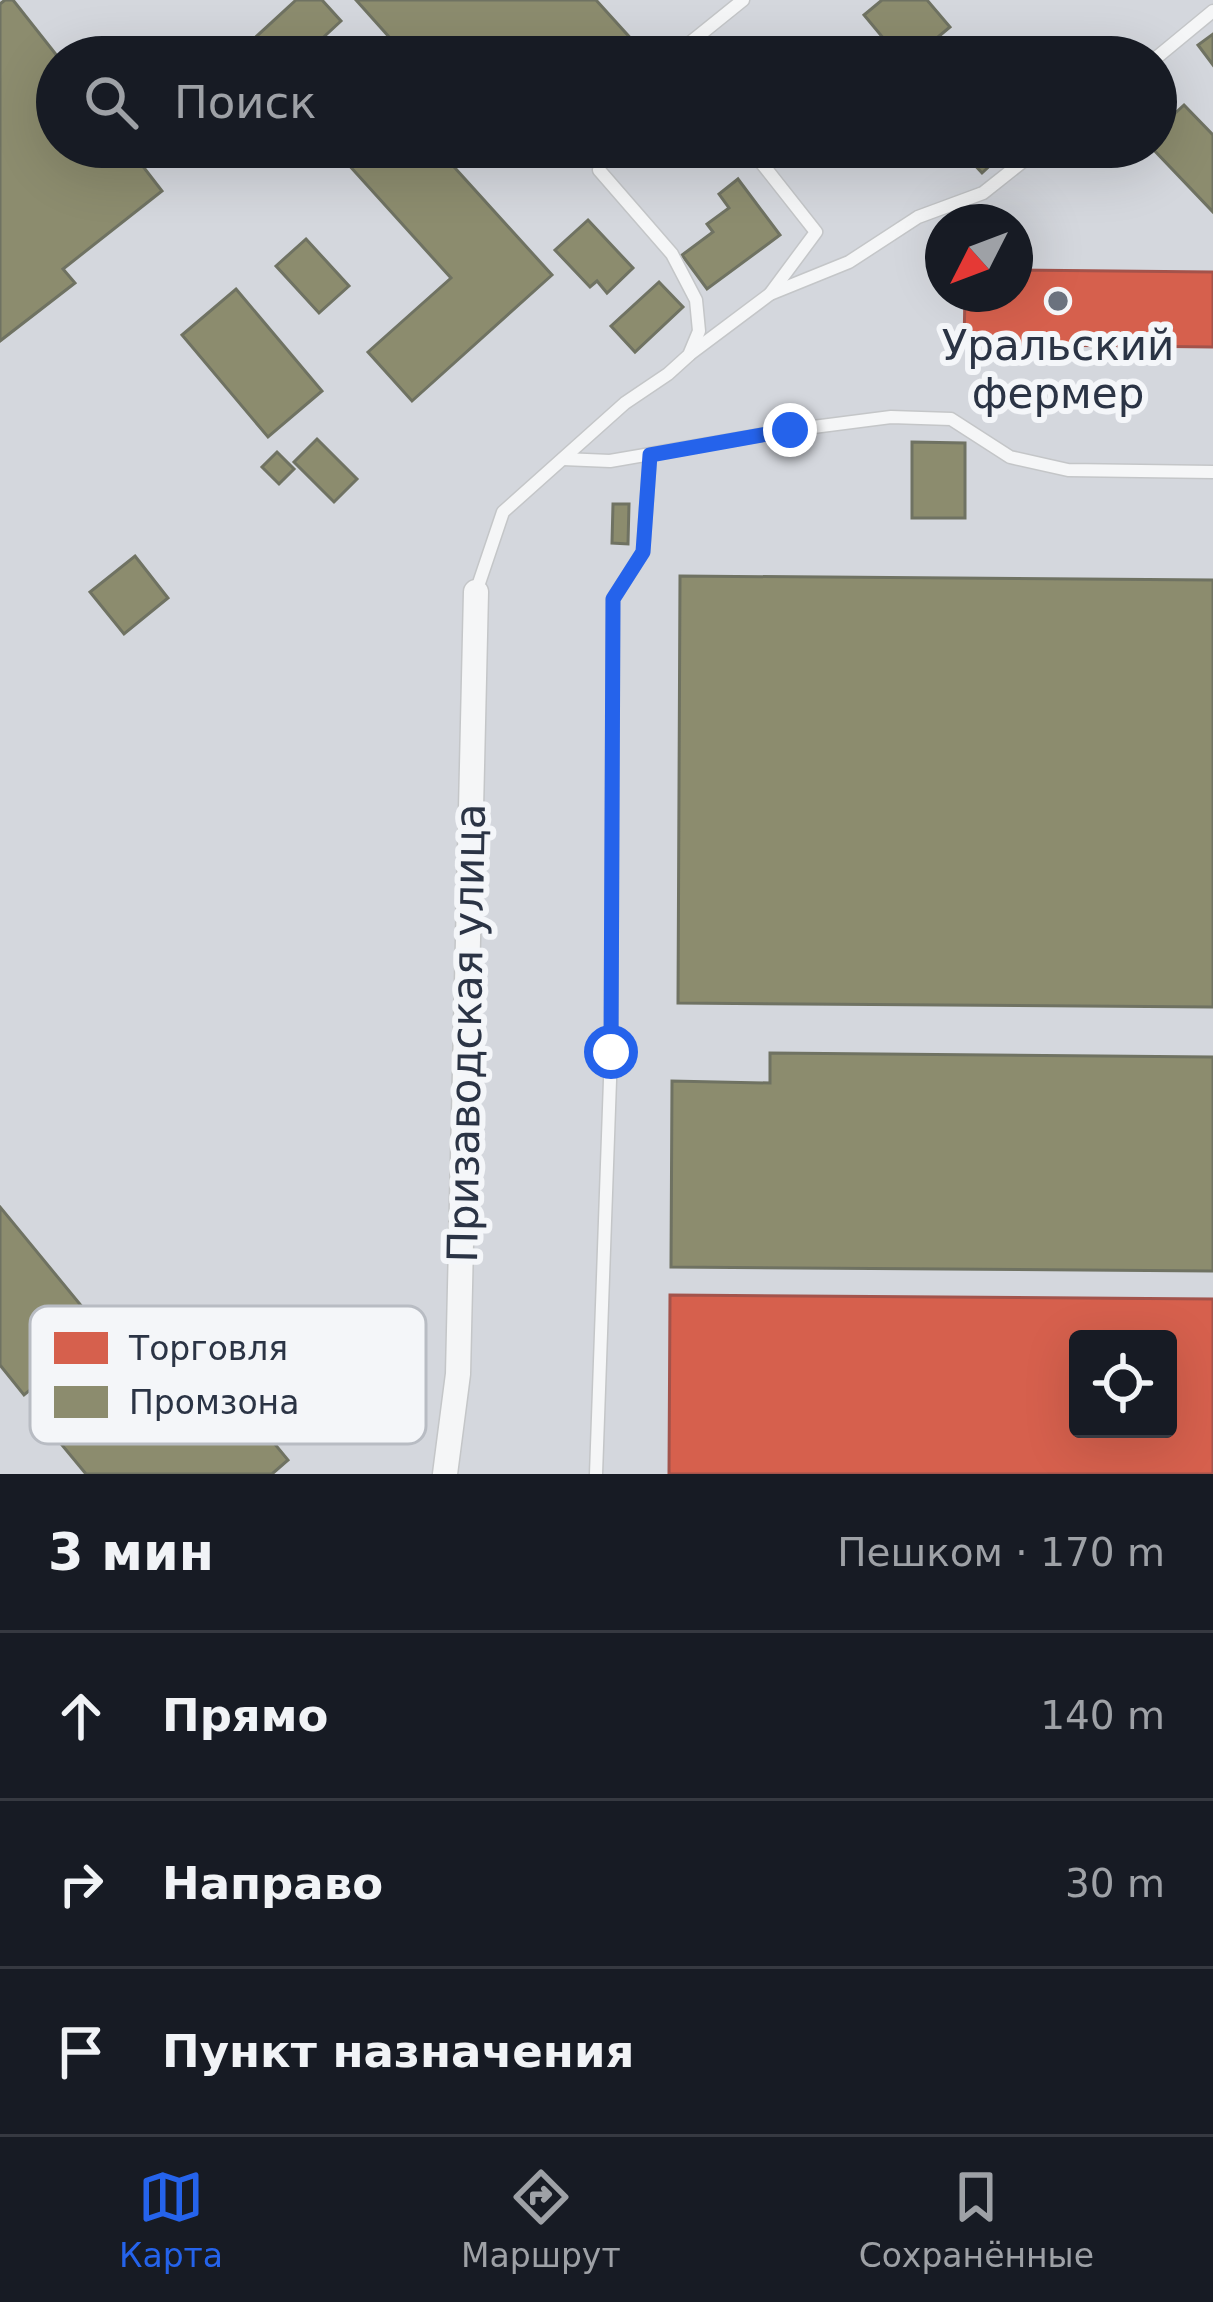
<!DOCTYPE html>
<html lang="ru">
<meta charset="utf-8">
<style>
body{margin:0;font-family:"DejaVu Sans",sans-serif;background:#20242c;color:#f1f3f6}
.controls{position:absolute;right:36px;bottom:36px;display:grid;overflow:hidden;border-radius:12px;box-shadow:0 12px 48px #0002}
.controls button{width:108px;height:108px;display:grid;place-items:center;padding:0;border:0;border-bottom:3px solid #363941;background:#171b24;color:#f1f3f6;font:60px sans-serif}
.compass{position:absolute;left:925px;top:204px;width:108px;height:108px;border-radius:50%;background:#171b24;box-shadow:0 12px 48px #0002;rotate:228deg}
.stop{position:absolute;width:36px;height:36px;margin:-27px;border:9px solid #2563eb;border-radius:50%;background:#fff}
.stop.end{background:#2563eb;border-color:#fff;box-shadow:0 3px 12px #0008}
.list{margin:0;padding:0;list-style:none}
h2{display:flex;justify-content:space-between;align-items:center;height:156px;margin:0;padding:0 48px;font-size:51px}
h2 small{font-size:39px;font-weight:400;color:#9ea1a6}
.list li{display:grid;grid-template-columns:78px 1fr auto;gap:36px;align-items:center;box-sizing:border-box;height:168px;padding:0 48px;border-top:3px solid #363941}
.list b{display:block;font-size:45px;white-space:nowrap}
.list em{font-size:39px;font-style:normal;color:#9ea1a6}
.icon{flex:none;width:66px;height:66px;fill:none;stroke:currentColor;stroke-width:2;stroke-linecap:round;stroke-linejoin:round}
.map{position:relative;flex:none;width:1213px;height:1474px;overflow:hidden}
.search{position:absolute;background:#171b24;box-shadow:0 12px 48px #0002;left:36px;right:36px;top:36px;height:132px;display:flex;align-items:center;gap:30px;box-sizing:border-box;padding:0 42px;border-radius:66px;color:#9ea1a6;font-size:45px}
.sheet{height:660px;background:#171b24}
nav{display:flex;justify-content:space-around;align-items:center;box-sizing:border-box;height:168px;border-top:3px solid #363941;background:#171b24;font-size:33px;color:#9ea1a6}
nav a{display:grid;justify-items:center;gap:6px}
nav .on{color:#2563eb}
.map>svg:first-child{display:block}
</style>
<div class="map">
<svg width="1213" height="1474" viewBox="0 0 1213 1474">
<rect width="100%" height="100%" fill="#e6e8ea"/>
<!-- built -->
<path fill="#d4d7dd" fill-rule="evenodd" d="M0 0H1213V1474H0ZM57 57H1156V147H57ZM943 222H1015V294H943ZM1078 1339H1168V1429H1078Z"/>
<!-- shops -->
<g fill="#d6604d" stroke="#a3534b" stroke-width="3" fill-rule="evenodd">
<polygon points="1015,270 1213,272 1213,347 964,344 965,294 1015,294"/>
<path d="M670 1295 1213 1299V1474H669ZM1078 1339H1168V1429H1078Z"/>
</g>
<!-- industry -->
<g fill="#8c8c6e" stroke="#6f7262" stroke-width="3">
<polygon points="5,0 13,0 58,57 57,147 128,147 162,191 63,269 75,283 0,341 0,4"/>
<polygon points="296,0 322,0 341,21 302,57 234,57"/>
<polygon points="356,0 596,0 634,42 618,57 407,57"/>
<polygon points="882,0 927,0 950,27 914,57 899,57 864,15"/>
<polygon points="1213,34 1213,65 1198,45"/>
<polygon points="355,41 369,57 338,57"/>
<polygon points="1184,105 1213,135 1213,212 1151,147 1156,147 1156,131"/>
<polygon points="343,147 436,147 552,275 412,401 368,352 451,278 337,152"/>
<polygon points="958,147 1010,147 982,173"/>
<polygon points="738,179 780,235 707,289 682,255 713,232 707,224 729,208 719,194"/>
<polygon points="588,220 633,268 607,293 597,281 590,287 555,250"/>
<polygon points="306,239 349,286 319,313 276,266"/>
<polygon points="659,282 683,307 635,352 611,326"/>
<polygon points="236,289 322,391 268,437 182,335"/>
<polygon points="317,439 357,479 334,502 294,462"/>
<polygon points="912,442 965,443 965,518 912,518"/>
<polygon points="277,452 294,469 279,484 262,467"/>
<polygon points="613,504 629,504 628,544 612,543"/>
<polygon points="135,556 168,598 124,634 90,592"/>
<polygon points="680,576 1213,580 1213,1007 678,1003"/>
<polygon points="770,1053 1213,1057 1213,1271 671,1267 672,1081 770,1083"/>
<polygon points="0,1207 102,1331 24,1395 0,1365"/>
<polygon points="185,1335 288,1460 272,1474 86,1474 57,1439"/>
</g>
<g fill="none" stroke-linecap="round" stroke-linejoin="round">
<!-- service casing -->
<g stroke="#c4c6c8" stroke-width="15">
<g id="service">
<polyline points="678,57 676,54 743,0"/>
<polyline points="1156,58 1213,11"/>
<polyline points="749,147 816,232 770,294"/>
<polyline points="690,354 770,294 849,262 918,217 983,193 1041,147"/>
<polyline points="563,459 610,461 790,430 891,417 951,419 1010,457 1068,470 1213,472"/>
<polyline points="476,592 503,512 625,403 668,374 689,355 699,331 696,300 672,254 599,170"/>
<polyline points="596,1474 611,1052 613,599 643,552 650,455"/>
</g>
</g>
<!-- minor casing -->
<g stroke="#c4c6c8" stroke-width="27">
<polyline id="minor" points="445,1474 458,1374 476,592"/>
</g>
<!-- service -->
<use href="#service" stroke="#f5f6f7" stroke-width="12"/>
<!-- minor -->
<use href="#minor" stroke="#f5f6f7" stroke-width="24"/>
</g>
<g fill="none" stroke-linecap="round" stroke-linejoin="round">
<!-- route -->
<polyline stroke="#2563eb" stroke-width="15" points="611,1052 613,599 643,552 650,455 790,430"/>
</g>
<!-- markers -->
<circle fill="#6c737f" stroke="#f4f6f9" stroke-width="4.5" cx="1058" cy="301" r="12"/>
<g text-anchor="middle" stroke-width="12" stroke-linejoin="round" paint-order="stroke">
<!-- poi labels -->
<g font-size="42" fill="#2b3445" stroke="#f4f6f9">
<text x="1058" y="360">Уральский<tspan x="1058" dy="48">фермер</tspan></text>
</g>
<!-- street labels -->
<g font-size="42" fill="#2b3445" stroke="#f4f6f9">
<text transform="translate(466 1033) rotate(-89)" y="15">Призаводская улица</text>
</g>
</g>
<!-- legend -->
<rect x="30" y="1306" width="396" height="138" rx="18" fill="#f4f6f9" stroke="#b8bcc3" stroke-width="3"/>
<rect x="54" y="1332" width="54" height="32" fill="#d6604d"/>
<rect x="54" y="1386" width="54" height="32" fill="#8c8c6e"/>
<g font-size="33" fill="#2b3445">
<text x="129" y="1360">Торговля</text>
<text x="129" y="1414">Промзона</text>
</g>
</svg>
<div class="controls">
<button><svg class="icon" aria-label="locate" viewBox="0 0 24 24"><circle cx="12" cy="12" r="6"/><path d="M12 2v4M12 18v4M2 12h4M18 12h4"/></svg></button>
</div>
<svg class="compass" viewBox="-18 -18 36 36"><path d="M0-13l5 13h-10z" fill="#e53935"/><path d="M0 13l5-13h-10z" fill="#9ea1a6"/></svg>
<div class="stop" style="left:611px;top:1052px"></div>
<div class="stop end" style="left:790px;top:430px"></div>
<div class="search"><svg class="icon" aria-label="search" viewBox="0 0 24 24"><circle cx="10" cy="10" r="6"/><path d="M15 15l6 6"/></svg>Поиск</div>
</div>
<section class="sheet">
<h2>3 мин<small>Пешком · 170 m</small></h2>
<ul class="list">
<li><svg class="icon" aria-label="ahead" viewBox="0 0 24 24"><path d="M12 20V5M6 11l6-6 6 6"/></svg><div><b>Прямо</b></div><em>140 m</em></li>
<li><svg class="icon" aria-label="right" viewBox="0 0 24 24"><path d="M7 20v-9h11M14 6l5 5-5 5"/></svg><div><b>Направо</b></div><em>30 m</em></li>
<li><svg class="icon" aria-label="arrive" viewBox="0 0 24 24"><path d="M6 21V4h12l-3 4 3 4H6"/></svg><div><b>Пункт назначения</b></div></li>
</ul>
</section>
<nav>
<a class="on"><svg class="icon" aria-label="map" viewBox="0 0 24 24"><path d="M3 6l6-2 6 2 6-2v14l-6 2-6-2-6 2zM9 4v14M15 6v14"/></svg>Карта</a>
<a><svg class="icon" aria-label="directions" viewBox="0 0 24 24"><path d="M12 3l9 9-9 9-9-9zM9 14v-3h6M13 9l2 2-2 2"/></svg>Маршрут</a>
<a><svg class="icon" aria-label="saved" viewBox="0 0 24 24"><path d="M7 4h10v16l-5-4-5 4z"/></svg>Сохранённые</a>
</nav>
